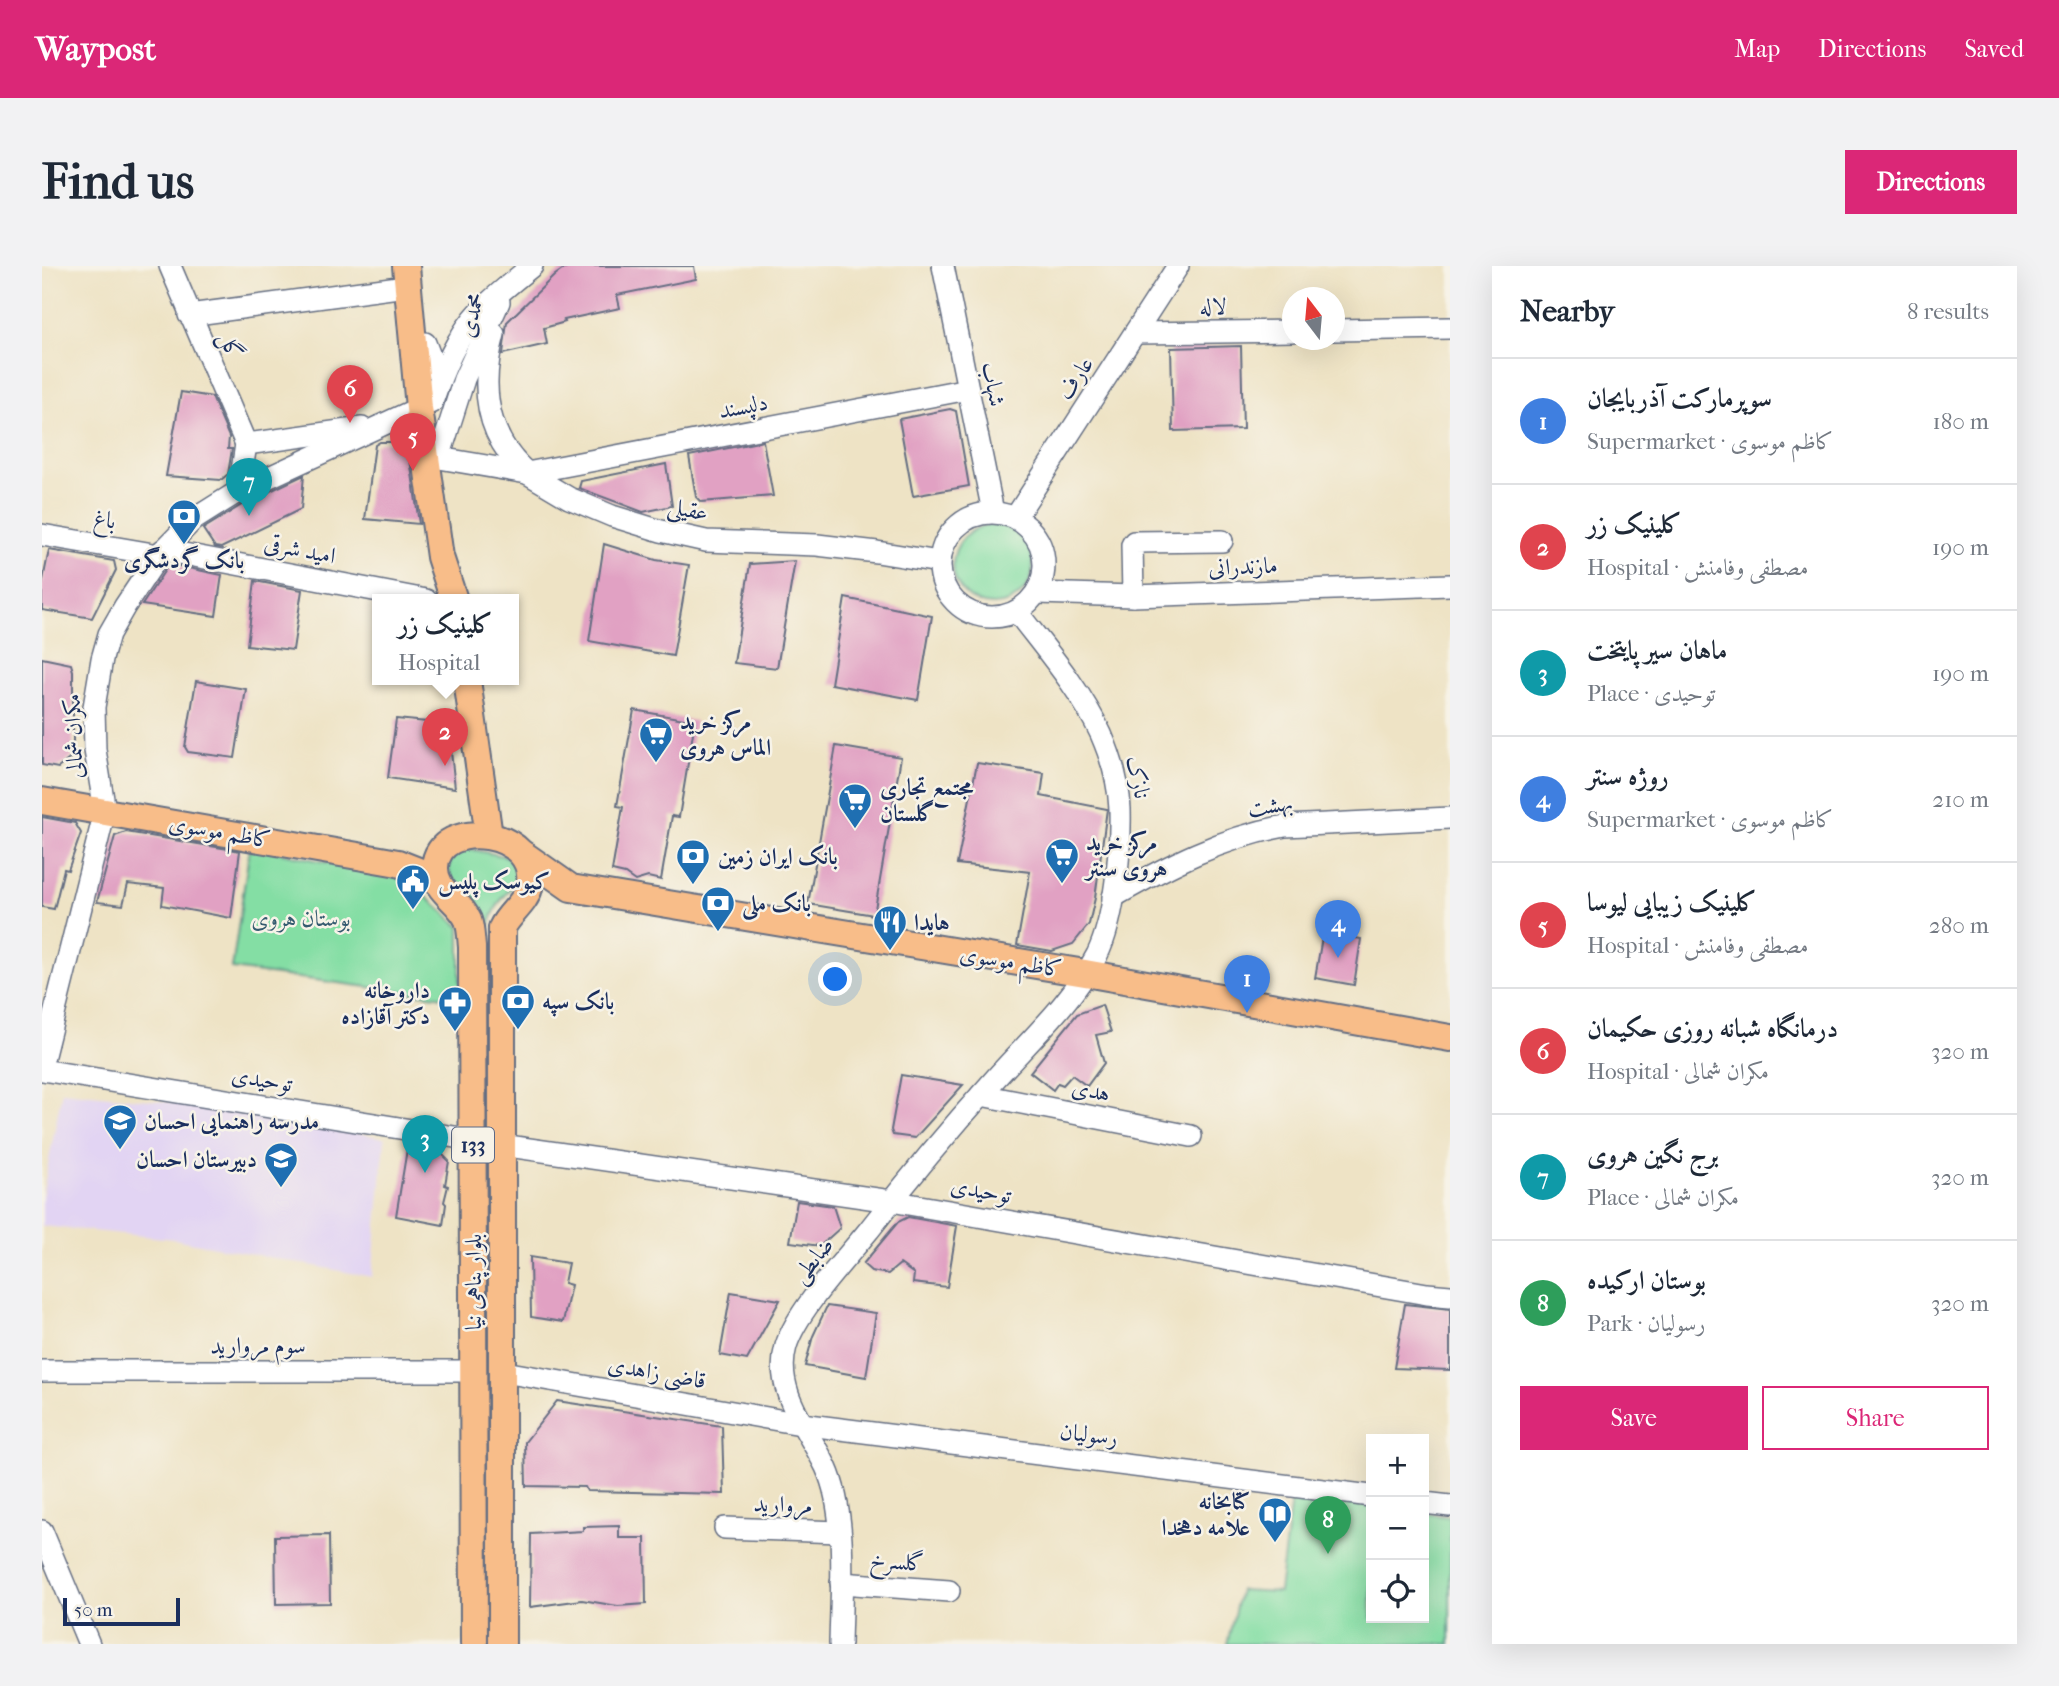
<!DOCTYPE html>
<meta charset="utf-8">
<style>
body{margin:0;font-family:"IM FELL French Canon",Amiri,serif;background:#f2f2f3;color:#1f2937}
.controls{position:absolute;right:21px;bottom:21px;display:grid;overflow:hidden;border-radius:0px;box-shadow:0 7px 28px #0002}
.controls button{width:63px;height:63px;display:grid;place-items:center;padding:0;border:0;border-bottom:2px solid #e0e1e3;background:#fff;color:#1f2937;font:35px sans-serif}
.compass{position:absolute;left:1240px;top:21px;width:63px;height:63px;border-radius:50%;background:#fff;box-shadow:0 7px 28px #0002;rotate:344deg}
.scale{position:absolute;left:21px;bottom:18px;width:117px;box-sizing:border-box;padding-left:7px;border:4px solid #1b2f5e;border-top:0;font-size:19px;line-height:24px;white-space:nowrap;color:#1b2f5e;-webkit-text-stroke:5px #f7f3e8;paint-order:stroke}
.you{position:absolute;left:794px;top:714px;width:24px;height:24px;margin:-18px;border:5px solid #fff;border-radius:50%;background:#1a73e8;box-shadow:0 0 0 10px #1a73e833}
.badge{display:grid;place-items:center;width:46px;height:46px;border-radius:50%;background:#db2777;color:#fff;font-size:23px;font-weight:700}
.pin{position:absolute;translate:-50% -58px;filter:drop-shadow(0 2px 4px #0008)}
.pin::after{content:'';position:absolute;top:37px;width:24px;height:21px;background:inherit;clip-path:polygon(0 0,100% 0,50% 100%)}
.popup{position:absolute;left:330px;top:328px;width:147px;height:91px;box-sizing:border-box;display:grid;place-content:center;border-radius:0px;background:#fff;filter:drop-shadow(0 2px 5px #0005);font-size:23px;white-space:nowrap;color:#747a83}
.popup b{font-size:26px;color:#1f2937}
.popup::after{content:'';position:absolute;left:50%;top:100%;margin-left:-14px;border:14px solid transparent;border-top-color:#fff}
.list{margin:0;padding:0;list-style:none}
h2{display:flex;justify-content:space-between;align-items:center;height:91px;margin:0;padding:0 28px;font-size:30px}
h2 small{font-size:23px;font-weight:400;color:#747a83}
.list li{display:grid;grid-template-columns:46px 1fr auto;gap:21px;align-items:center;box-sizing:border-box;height:126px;padding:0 28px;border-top:2px solid #e0e1e3}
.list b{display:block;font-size:26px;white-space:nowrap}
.list p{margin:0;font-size:23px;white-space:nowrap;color:#747a83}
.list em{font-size:23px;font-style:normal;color:#747a83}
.actions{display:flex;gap:14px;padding:21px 28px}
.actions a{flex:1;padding:16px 0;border:2px solid #db2777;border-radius:0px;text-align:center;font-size:24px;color:#db2777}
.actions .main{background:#db2777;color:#fff}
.icon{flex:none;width:38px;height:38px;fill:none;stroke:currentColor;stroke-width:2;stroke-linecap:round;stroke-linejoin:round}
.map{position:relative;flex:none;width:1408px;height:1378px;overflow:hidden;border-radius:0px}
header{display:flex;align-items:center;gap:42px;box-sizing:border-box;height:98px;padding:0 35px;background:#db2777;color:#fff}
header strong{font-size:33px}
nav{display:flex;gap:38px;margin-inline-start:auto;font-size:24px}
.intro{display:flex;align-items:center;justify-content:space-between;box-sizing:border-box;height:168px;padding:0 42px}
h1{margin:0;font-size:49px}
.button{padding:18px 32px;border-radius:0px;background:#db2777;color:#fff;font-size:24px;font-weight:700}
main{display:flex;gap:42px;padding:0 42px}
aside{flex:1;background:#fff;border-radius:0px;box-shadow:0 7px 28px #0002}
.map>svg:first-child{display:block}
</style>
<header>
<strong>Waypost</strong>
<nav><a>Map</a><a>Directions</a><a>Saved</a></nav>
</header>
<div class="intro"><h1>Find us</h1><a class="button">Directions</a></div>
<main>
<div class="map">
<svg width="1408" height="1378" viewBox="0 0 1408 1378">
<rect width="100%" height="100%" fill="#f7f3e8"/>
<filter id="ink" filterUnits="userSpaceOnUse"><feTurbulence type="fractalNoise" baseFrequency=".0143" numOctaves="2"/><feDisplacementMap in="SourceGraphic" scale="14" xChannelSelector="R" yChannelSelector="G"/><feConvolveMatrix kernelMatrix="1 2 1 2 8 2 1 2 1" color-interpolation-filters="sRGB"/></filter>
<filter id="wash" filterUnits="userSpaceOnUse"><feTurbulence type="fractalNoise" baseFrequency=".00686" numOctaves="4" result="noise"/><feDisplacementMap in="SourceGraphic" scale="28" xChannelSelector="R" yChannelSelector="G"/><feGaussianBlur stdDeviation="1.57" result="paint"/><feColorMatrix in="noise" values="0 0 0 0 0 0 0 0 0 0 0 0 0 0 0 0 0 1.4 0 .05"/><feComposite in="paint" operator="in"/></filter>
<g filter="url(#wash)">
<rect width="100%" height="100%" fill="#eee3c5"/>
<!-- built -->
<polygon fill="#e2d4f3" points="20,825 155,839 343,872 330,1011 132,973 0,960 0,931"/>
<!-- green -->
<g fill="#84dea4" stroke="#508681" stroke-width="2">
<circle cx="951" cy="299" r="40"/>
<polygon points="208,580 366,614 418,661 418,733 190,703"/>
<path d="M427 583 466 591 477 609C472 621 464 627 457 637 450 648 447 659 444 670 439 660 436 648 430 638 418 618 395 610 415 585Z"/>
<polygon points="1250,1227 1329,1239 1329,1352 1382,1352 1382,1247 1408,1251 1408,1378 1185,1378 1198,1324 1237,1326"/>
</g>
<!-- forest -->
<g fill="#6bbd8a" stroke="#437674" stroke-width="2">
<polygon points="445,749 448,751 448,1052 445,1054 442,1053 441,751"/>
<polygon points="447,1130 451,1378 443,1378 444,1131"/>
</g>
<g id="blocks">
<!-- building -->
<g fill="#e1a1c3">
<polygon points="526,0 652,0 654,13 575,29 578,42 522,54 523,56 502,62 505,78 461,88 465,56 513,9"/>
<polygon points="1199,80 1201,163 1131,165 1129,82"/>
<polygon points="139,126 170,131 187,171 186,183 190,183 186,208 179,214 124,210"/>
<polygon points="908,143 914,145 927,220 871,230 857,153"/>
<polygon points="721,175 731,230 659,236 654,231 647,190"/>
<polygon points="338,176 351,176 360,179 362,183 367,185 377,258 323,253 333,179"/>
<polygon points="624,198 630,240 601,246 537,222 539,215"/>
<polygon points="262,209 259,243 179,282 173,281 161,263 203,237"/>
<polygon points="562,278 614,294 647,299 631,390 547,375"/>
<polygon points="7,284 72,295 74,304 50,352 0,344 0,319"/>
<polygon points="753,295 735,402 692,397 708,298"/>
<polygon points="127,298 180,309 174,350 100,339"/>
<polygon points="213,315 260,324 251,384 205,379"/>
<polygon points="803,332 890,350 876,434 789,418"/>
<polygon points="0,392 29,398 31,405 31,490 16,502 0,499"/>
<polygon points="154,415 204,423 193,492 146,486 143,481"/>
<polygon points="592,444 653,455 637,551 630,550 619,614 606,611 593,615 583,608 570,605 581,541 575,540"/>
<polygon points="354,453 406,458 413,522 346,512"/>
<polygon points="794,480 859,491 832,649 766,638"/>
<polygon points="935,497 1002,507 999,530 1065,543 1053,632 1047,658 1031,678 1010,685 975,679 988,606 915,598"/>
<polygon points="0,551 33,557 39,567 26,604 22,603 12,643 0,641"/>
<polygon points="84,566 198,585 189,652 120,639 122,622 86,618 81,639 55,636 73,570"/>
<polygon points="1281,666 1319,673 1312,719 1273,712"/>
<polygon points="1060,739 1069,766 1054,769 1062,797 1045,820 1030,809 1021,819 1016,817 1011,824 988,806 1035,748"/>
<polygon points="859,809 921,819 873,872 851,869 849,864"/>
<polygon points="366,877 393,881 407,895 403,919 406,920 402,936 404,938 401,959 354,950"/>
<polygon points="755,935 791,940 798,962 778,980 748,976"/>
<polygon points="866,951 915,960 905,1021 871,1017 872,1008 858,998 846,1008 829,1005 821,998 856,956"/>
<polygon points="488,991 526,997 522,1017 529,1019 521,1056 489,1051"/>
<polygon points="689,1026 738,1034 705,1094 678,1089"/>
<polygon points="1363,1038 1408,1043 1408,1104 1352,1102"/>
<polygon points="785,1040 834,1047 824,1111 763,1100 771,1070"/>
<polygon points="515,1135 680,1160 682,1228 545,1225 543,1221 484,1220 483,1176"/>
<polygon points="577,1260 577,1272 603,1272 604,1338 576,1340 540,1334 488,1341 489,1268 541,1265 541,1261"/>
<polygon points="287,1269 288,1337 234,1338 233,1270"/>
</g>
</g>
</g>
<g filter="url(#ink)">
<use href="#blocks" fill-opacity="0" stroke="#656e82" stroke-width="2"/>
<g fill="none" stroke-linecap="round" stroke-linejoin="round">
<!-- minor casing -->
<g stroke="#656e82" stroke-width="24">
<g id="minor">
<polyline points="128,0 204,178"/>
<polyline points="901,0 951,246"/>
<polyline points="457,36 422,113 397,192 485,207 527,232 570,250 619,265 664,275 775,279 835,286 897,296"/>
<polyline points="147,49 364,20"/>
<polyline points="1293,64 1408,62"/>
<polyline points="1093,67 1251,65"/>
<path d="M452 68C438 120 443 170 485 207"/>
<polyline points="383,77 391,98 399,109"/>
<polyline points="204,178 320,162"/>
<polyline points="485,207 926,123"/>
<polyline points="197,225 204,178"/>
<circle cx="950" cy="299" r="52"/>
<polyline points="973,252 1136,0"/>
<polyline points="0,269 117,289"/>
<polyline points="121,284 384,334"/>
<polyline points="995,327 1091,330 1408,319"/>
<polyline points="1091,330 1090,279 1092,276 1180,275"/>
<path d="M1071 631C1127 599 1179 572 1243 560L1408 552"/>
<path d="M0 797 63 545 53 484 52 441 60 393 67 368 83 340 117 289 151 254 197 225 390 136C401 104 415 69 439 44 455 28 473 14 490 0"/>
<polyline points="0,804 431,874"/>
<polyline points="939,829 1149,870"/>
<polyline points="459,879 849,935 1385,1028 1408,1030"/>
<polyline points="0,1105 432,1105"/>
<polyline points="462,1106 759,1158 1329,1230"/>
<polyline points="1382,1237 1408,1240"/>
<polyline points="683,1262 798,1266"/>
<polyline points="0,1265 47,1378"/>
<polyline points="799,1317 907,1325"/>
<path d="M798 1378C799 1325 806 1249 784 1201 766 1163 731 1125 744 1080 755 1044 802 995 827 964 867 912 909 862 953 813 988 774 1030 736 1055 689 1073 653 1079 583 1078 543 1077 518 1069 491 1059 468 1038 423 1005 385 975 346"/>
</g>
</g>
<!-- major casing -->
<g stroke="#656e82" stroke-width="30">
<g id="major">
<polyline points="364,0 377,142 398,291 412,334"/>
<polyline points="425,414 447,570"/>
<polyline points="0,535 356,597 384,608 395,616"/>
<polyline points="482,589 529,622 1043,707 1408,772"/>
<path d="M432 1378 430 681C429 672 429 662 426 654 417 633 392 626 393 601 395 550 501 563 487 622 483 638 467 647 460 662V1378"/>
</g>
</g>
<!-- minor -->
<use href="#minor" stroke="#fff" stroke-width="21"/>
<!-- major -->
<use href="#major" stroke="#f8bd89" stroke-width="26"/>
</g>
</g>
<!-- icons -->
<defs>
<g id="bank-pin" transform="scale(1.75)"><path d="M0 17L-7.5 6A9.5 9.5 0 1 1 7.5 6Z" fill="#1f6fb2" stroke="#f7f3e8"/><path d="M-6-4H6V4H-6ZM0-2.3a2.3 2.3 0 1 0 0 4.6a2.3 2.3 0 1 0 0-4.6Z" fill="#fff"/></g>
<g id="supermarket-pin" transform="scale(1.75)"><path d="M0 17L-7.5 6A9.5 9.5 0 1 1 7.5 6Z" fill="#1f6fb2" stroke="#f7f3e8"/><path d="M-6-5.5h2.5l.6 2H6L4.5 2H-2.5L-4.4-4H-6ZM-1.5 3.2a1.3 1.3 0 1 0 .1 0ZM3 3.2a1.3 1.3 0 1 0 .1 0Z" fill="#fff"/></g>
<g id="civic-pin" transform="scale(1.75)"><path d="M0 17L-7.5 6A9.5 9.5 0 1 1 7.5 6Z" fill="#1f6fb2" stroke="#f7f3e8"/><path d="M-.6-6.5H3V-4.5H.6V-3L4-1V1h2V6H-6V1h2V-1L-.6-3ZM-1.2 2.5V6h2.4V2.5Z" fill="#fff"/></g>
<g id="restaurant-pin" transform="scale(1.75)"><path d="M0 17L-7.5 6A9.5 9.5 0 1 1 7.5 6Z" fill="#1f6fb2" stroke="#f7f3e8"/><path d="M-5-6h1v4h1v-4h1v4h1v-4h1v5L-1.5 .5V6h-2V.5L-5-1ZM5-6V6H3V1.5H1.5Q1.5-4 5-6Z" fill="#fff"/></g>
<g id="pharmacy-pin" transform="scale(1.75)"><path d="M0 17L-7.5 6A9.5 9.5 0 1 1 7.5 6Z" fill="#1f6fb2" stroke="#f7f3e8"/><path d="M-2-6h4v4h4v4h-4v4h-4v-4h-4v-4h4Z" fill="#fff"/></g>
<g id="school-pin" transform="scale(1.75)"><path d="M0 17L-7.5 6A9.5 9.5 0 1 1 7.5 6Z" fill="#1f6fb2" stroke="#f7f3e8"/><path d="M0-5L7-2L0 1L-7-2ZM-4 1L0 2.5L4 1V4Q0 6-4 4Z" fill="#fff"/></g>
<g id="library-pin" transform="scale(1.75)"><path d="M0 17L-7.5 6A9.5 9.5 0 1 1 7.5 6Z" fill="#1f6fb2" stroke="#f7f3e8"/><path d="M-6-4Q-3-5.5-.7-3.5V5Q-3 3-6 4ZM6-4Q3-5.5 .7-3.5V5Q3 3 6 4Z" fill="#fff"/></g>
</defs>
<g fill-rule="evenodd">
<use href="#bank-pin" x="142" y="250"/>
<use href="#supermarket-pin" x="614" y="468"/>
<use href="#supermarket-pin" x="813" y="534"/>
<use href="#supermarket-pin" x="1020" y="589"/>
<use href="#bank-pin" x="651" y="590"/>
<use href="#civic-pin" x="371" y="615"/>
<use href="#bank-pin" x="676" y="637"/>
<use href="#restaurant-pin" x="848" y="656"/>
<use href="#bank-pin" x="476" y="735"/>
<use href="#pharmacy-pin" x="413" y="737"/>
<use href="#school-pin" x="78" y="855"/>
<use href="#school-pin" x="239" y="893"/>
<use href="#library-pin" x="1233" y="1248"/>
</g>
<g text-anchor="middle" stroke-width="5" stroke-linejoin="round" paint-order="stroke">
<!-- shield labels -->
<rect fill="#f7f3e8" stroke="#5d6a87" stroke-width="2" x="410" y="861.5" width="42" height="35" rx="5"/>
<g font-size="21" font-weight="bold" fill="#1b2f5e">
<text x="431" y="886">133</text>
</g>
<!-- street labels -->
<g font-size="23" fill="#1b2f5e" stroke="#f7f3e8">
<text transform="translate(1171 40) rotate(-1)" y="8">لاله</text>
<text transform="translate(429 49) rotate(-76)" y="8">محمدی</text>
<text transform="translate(189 79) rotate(66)" y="8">گل</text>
<text transform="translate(1033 112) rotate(-57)" y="8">عارف</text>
<text transform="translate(952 118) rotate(79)" y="8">شهاب</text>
<text transform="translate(701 140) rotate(-11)" y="8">دلپسند</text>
<text transform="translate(646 243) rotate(12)" y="8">عقیلی</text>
<text transform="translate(63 253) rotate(9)" y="8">باغ</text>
<text transform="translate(258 283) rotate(11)" y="8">امید شرقی</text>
<text transform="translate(1201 300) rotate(-2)" y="8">مازندرانی</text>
<text transform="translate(31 470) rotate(-92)" y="8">مکران شمالی</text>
<text transform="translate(1097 511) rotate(79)" y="8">نازک</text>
<text transform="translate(1228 539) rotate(-9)" y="8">بهشت</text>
<text transform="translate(178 565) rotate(10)" y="8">کاظم موسوی</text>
<text transform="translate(969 695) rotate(9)" y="8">کاظم موسوی</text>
<text transform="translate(220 813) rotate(9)" y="8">توحیدی</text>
<text transform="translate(1049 824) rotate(11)" y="8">هدی</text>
<text transform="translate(939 924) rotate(10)" y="8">توحیدی</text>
<text transform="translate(770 994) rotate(-52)" y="8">ضابطی</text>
<text transform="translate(431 1016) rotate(-90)" y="8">بلوار پناهی نیا</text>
<text x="216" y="1087">سوم مروارید</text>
<text transform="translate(615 1106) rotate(10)" y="8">قاضی زاهدی</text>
<text transform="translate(1047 1168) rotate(7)" y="8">رسولیان</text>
<text transform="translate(741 1238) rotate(2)" y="8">مروارید</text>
<text transform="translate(855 1295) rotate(4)" y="8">گلسرخ</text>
</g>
<!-- poi labels -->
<g font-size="23" font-weight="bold" fill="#1b2f5e" stroke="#f7f3e8" text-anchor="start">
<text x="142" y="302" text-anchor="middle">بانک گردشگری</text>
<text x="638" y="463">مرکز خرید<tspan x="638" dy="26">الماس هروی</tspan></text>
<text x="838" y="529">مجتمع تجاری<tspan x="838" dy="26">گلستان</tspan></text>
<text x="1044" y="584">مرکز خرید<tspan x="1044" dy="26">هروی سنتر</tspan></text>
<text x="676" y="598">بانک ایران زمین</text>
<text x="396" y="623">کیوسک پلیس</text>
<text x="700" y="645">بانک ملی</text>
<text x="872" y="664">هایدا</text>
<text x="388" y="732" text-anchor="end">داروخانه<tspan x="388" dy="26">دکتر آقازاده</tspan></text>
<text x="500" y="743">بانک سپه</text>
<text x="102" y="863">مدرسه راهنمایی احسان</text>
<text x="215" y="901" text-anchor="end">دبیرستان احسان</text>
<text x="1208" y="1243" text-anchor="end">کتابخانه<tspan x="1208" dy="26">علامه دهخدا</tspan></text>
</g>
<!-- park labels -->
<g font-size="23" fill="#355b70" stroke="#f7f3e8">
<text x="259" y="660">بوستان هروی</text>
</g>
</g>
</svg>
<div class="controls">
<button>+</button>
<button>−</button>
<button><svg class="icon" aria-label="locate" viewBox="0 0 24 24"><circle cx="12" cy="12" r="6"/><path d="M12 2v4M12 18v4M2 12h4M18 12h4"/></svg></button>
</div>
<svg class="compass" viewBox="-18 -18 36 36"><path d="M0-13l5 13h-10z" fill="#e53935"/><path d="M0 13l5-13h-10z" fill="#747a83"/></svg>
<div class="scale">50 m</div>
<div class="you"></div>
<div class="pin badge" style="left:1205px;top:747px;background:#3f7fe0">1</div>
<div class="pin badge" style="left:403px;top:500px;background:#e0444e">2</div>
<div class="popup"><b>کلینیک زر</b>Hospital</div>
<div class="pin badge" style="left:383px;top:907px;background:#0f9aa8">3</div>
<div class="pin badge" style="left:1296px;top:692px;background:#3f7fe0">4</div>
<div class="pin badge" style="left:371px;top:205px;background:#e0444e">5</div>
<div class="pin badge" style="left:308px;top:157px;background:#e0444e">6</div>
<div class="pin badge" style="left:207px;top:250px;background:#0f9aa8">7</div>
<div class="pin badge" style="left:1286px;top:1288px;background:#2e9e5b">8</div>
</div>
<aside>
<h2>Nearby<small>8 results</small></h2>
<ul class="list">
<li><span class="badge" style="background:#3f7fe0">1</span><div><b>سوپرمارکت آذربایجان</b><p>Supermarket · کاظم موسوی</p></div><em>180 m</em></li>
<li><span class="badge" style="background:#e0444e">2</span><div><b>کلینیک زر</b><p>Hospital · مصطفی وفامنش</p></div><em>190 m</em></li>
<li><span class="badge" style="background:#0f9aa8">3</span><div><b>ماهان سیر پایتخت</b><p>Place · توحیدی</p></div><em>190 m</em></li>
<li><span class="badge" style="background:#3f7fe0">4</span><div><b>روژه سنتر</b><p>Supermarket · کاظم موسوی</p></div><em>210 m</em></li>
<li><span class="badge" style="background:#e0444e">5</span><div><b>کلینیک زیبایی لیوسا</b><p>Hospital · مصطفی وفامنش</p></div><em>280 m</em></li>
<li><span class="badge" style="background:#e0444e">6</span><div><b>درمانگاه شبانه روزی حکیمان</b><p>Hospital · مکران شمالی</p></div><em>320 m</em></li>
<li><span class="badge" style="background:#0f9aa8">7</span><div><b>برج نگین هروی</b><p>Place · مکران شمالی</p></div><em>320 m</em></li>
<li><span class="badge" style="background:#2e9e5b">8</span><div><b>بوستان ارکیده</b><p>Park · رسولیان</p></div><em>320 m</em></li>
</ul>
<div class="actions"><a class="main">Save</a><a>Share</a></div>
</aside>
</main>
